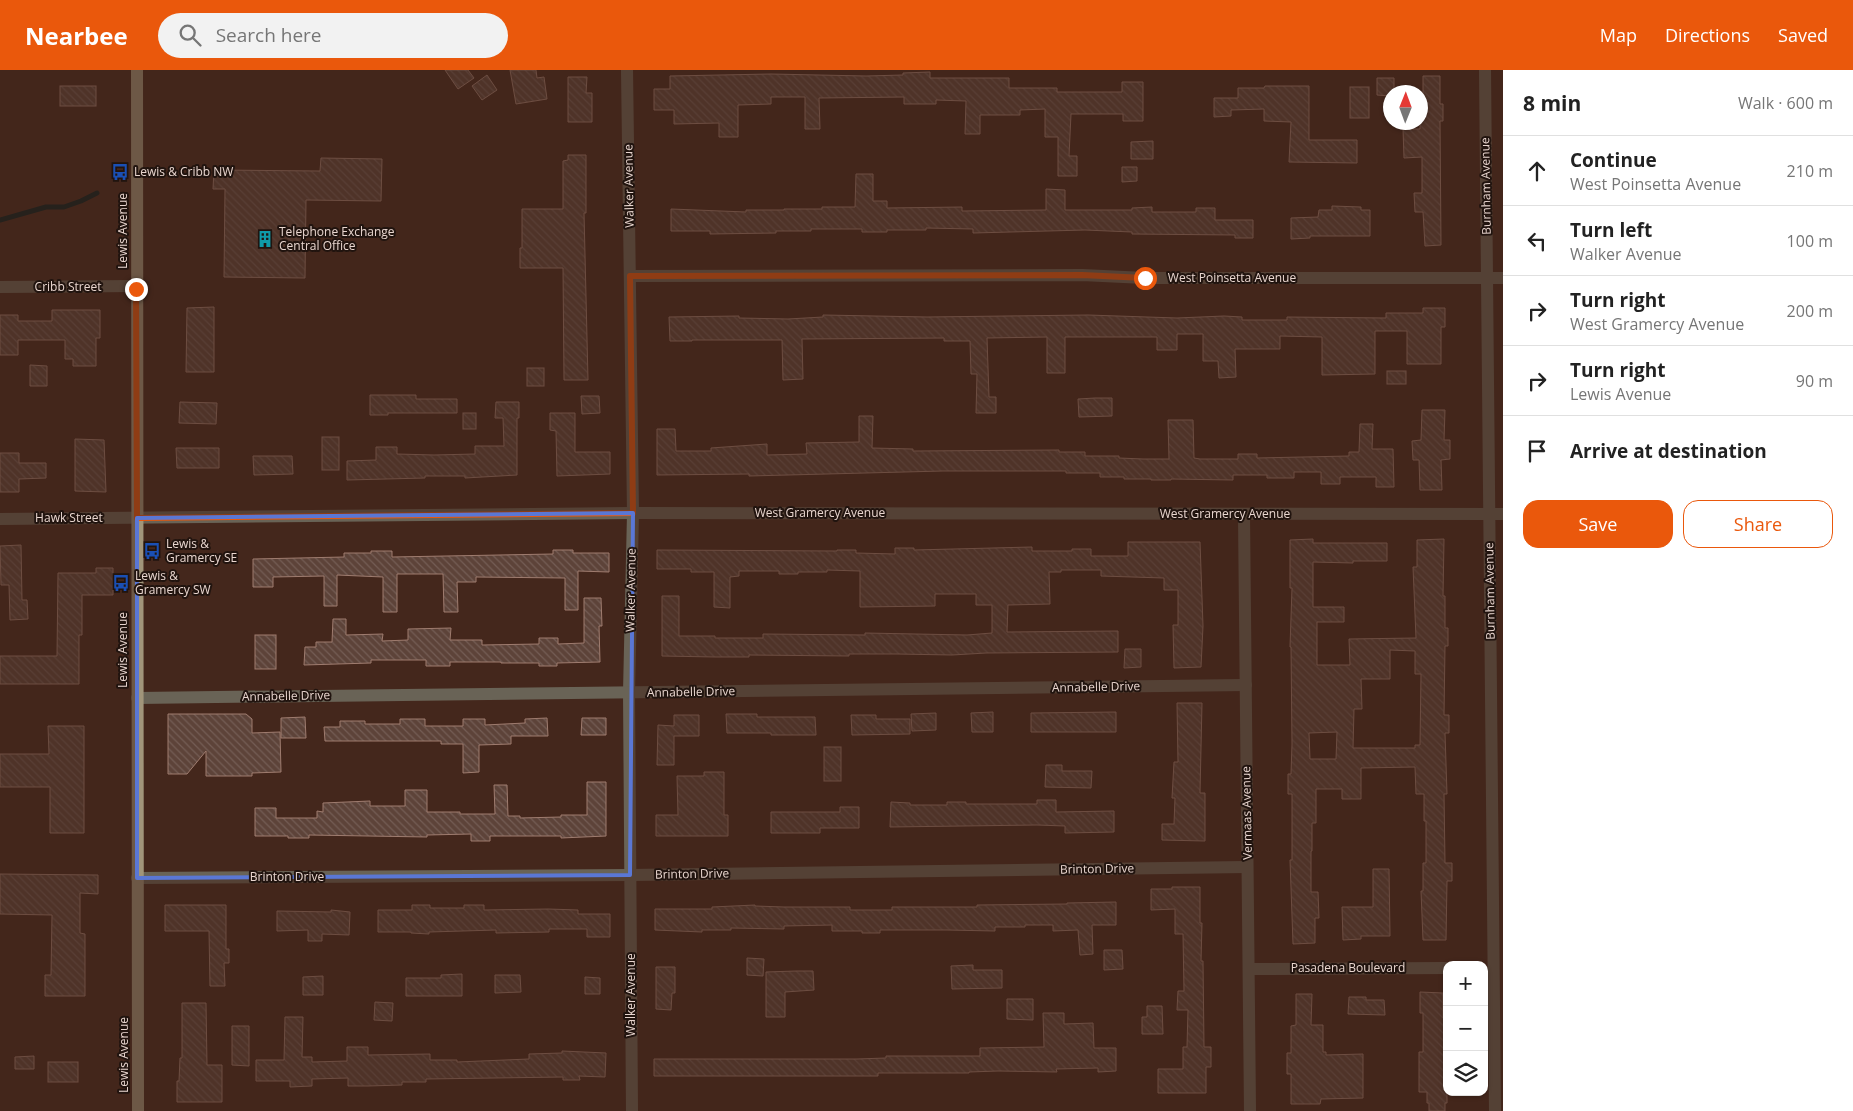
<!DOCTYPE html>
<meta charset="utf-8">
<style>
body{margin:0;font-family:"Open Sans",sans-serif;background:#f2f2f2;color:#222}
.controls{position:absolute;right:15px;bottom:15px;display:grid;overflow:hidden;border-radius:10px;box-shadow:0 1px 4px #0004}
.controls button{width:45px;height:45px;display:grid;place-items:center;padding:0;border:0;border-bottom:1px solid #e0e0e0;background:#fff;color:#222;font:25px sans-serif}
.compass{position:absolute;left:1383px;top:15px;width:45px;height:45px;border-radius:50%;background:#fff;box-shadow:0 1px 4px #0004;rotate:1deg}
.stop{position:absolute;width:15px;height:15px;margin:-11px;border:4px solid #ea580c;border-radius:50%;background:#fff}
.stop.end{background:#ea580c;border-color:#fff;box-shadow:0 1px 5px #0008}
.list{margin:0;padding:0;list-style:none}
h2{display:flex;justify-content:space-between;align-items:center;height:65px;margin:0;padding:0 20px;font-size:21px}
h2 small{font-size:16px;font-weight:400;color:#767676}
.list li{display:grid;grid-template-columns:32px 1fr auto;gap:15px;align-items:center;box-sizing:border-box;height:70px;padding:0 20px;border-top:1px solid #e0e0e0}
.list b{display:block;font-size:19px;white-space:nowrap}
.list p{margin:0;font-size:16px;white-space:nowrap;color:#767676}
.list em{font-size:16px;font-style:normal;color:#767676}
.actions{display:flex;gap:10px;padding:15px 20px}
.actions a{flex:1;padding:11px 0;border:1px solid #ea580c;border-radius:15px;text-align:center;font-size:18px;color:#ea580c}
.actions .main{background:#ea580c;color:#fff}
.icon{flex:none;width:28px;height:28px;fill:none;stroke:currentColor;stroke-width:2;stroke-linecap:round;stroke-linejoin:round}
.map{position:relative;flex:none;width:1503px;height:1041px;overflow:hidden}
header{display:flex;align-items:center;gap:30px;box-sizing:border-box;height:70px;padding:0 25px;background:#ea580c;color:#fff}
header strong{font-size:24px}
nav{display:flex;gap:28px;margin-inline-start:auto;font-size:18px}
.search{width:350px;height:45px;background:#f2f2f2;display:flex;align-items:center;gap:12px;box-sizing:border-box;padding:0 18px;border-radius:28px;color:#767676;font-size:19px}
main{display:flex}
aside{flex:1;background:#fff}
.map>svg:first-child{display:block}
</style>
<header>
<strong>Nearbee</strong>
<div class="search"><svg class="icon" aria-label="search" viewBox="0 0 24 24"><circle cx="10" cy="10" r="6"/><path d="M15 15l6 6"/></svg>Search here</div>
<nav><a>Map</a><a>Directions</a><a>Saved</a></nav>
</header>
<main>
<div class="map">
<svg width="1503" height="1041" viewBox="0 0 1503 1041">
<defs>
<pattern id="building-back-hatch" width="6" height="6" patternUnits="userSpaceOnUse" patternTransform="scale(1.25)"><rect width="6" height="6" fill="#5d4339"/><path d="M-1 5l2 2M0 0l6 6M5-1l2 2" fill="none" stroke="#745d55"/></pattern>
</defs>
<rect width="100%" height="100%" fill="#44271c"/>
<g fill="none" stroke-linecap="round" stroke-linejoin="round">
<!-- stream -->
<polyline stroke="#031c1e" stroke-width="5" points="0,150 46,137 64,137 81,131 97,123"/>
</g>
<!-- building -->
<g fill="url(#building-back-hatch)" stroke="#9f7c6f" fill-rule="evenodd">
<polygon points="445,0 468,0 474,8 458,19"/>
<polygon points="510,0 536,0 537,8 544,7 547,29 516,34"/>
<polygon points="930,2 930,8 1009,8 1009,18 1057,18 1057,22 1122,22 1122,12 1143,12 1143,51 1123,51 1123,44 1071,44 1069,86 1077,86 1077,106 1058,106 1058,67 1045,67 1045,39 1020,40 1020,45 980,45 980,64 965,64 966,31 936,30 936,34 904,34 904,27 819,28 820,59 805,59 805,27 771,27 771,34 738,35 738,67 719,67 719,53 674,54 674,40 654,40 654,19 670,19 670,6 771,4 866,6 903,5 903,3"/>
<polygon points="487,5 497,20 482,30 472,16"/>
<polygon points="1423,6 1440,6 1440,34 1443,34 1443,51 1440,51 1441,175 1425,176 1423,142 1415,142 1414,123 1422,123 1422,87 1404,88 1403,59 1420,59 1420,34 1423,34"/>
<polygon points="568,7 587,7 586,23 592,23 592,52 568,52"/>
<polygon points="1377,8 1394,8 1394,22 1390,22 1390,26 1377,25"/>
<rect x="60" y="16" width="36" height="20"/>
<polygon points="1265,16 1309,16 1309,70 1357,70 1357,93 1289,92 1291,52 1264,51 1264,39 1231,40 1231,46 1214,47 1214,28 1238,28 1238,18 1264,18"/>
<rect x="1350" y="17" width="19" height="31"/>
<polygon points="1153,71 1153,89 1131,89 1131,72"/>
<polygon points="568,85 586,85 586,143 584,143 588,310 564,310 563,198 520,198 520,178 522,178 522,139 563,139 563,91 568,90"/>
<polygon points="321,88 382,89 381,131 306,130 305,208 224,207 225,119 213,119 214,100 320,101"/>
<polygon points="1122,97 1137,97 1137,111 1122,112"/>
<polygon points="856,104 873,104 873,131 887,131 887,138 962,137 962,141 1046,140 1046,119 1065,120 1065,140 1132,140 1132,138 1152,137 1152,142 1196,142 1196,138 1215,138 1215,150 1253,150 1253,168 1235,168 1235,165 1132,164 1132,162 1085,160 973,163 973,159 926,158 926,160 887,160 887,162 862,162 862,159 811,159 811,161 776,161 776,163 710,164 710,161 671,161 671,139 746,142 746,140 784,140 784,139 822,139 822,137 855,137"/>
<polygon points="1332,136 1361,137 1361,140 1370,140 1370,166 1310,166 1310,168 1291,169 1291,148 1318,147 1319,140 1332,140"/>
<polygon points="214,237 214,302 186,302 187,238"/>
<polygon points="1423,238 1445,238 1445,257 1441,257 1441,294 1407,294 1407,261 1375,261 1375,304 1322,305 1322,267 1280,266 1280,279 1235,279 1236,307 1219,308 1218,291 1203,291 1203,264 1177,264 1177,280 1157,280 1157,267 1065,267 1065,303 1047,303 1047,267 987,268 989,327 996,327 996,343 976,343 977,304 971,304 970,271 944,271 944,268 802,269 803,309 783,310 782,270 692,270 692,271 670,271 669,247 739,246 739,248 788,249 823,247 823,245 927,247 1088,245 1177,248 1224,246 1242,247 1242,250 1287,250 1287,247 1386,248 1386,243 1423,243"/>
<polygon points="52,240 100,240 100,268 96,268 96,296 73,296 73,289 65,289 65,270 18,270 18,285 0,285 0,245 18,245 18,251 52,251"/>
<polygon points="30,295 47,296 47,316 30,316"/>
<rect x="527" y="298" width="17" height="18"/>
<rect x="1387" y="301" width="19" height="13"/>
<polygon points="370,325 416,325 416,329 457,329 457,343 388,343 388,345 370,345"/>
<polygon points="581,326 599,326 600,343 582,344"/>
<polygon points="1095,328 1112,328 1112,346 1079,347 1078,329"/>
<polygon points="180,332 217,333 216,354 179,353"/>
<polygon points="496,332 519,332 519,348 517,348 517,405 465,408 465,406 425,406 425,408 347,410 347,391 376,390 376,377 397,377 397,384 434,385 475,384 475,376 504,376 503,348 495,348"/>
<polygon points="1422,340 1445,340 1444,370 1450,370 1450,389 1441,390 1442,420 1420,420 1419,390 1413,390 1412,371 1421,370"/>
<rect x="463" y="343" width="13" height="16"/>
<polygon points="550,343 575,343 575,382 610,382 610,404 557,406 556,361 550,360"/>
<polygon points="859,346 873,346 872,378 913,379 913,381 1059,380 1059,382 1085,382 1085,386 1119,386 1119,388 1143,389 1169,389 1168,350 1193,350 1194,388 1200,389 1238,389 1238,384 1257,384 1257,388 1349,386 1349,382 1359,382 1360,354 1373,354 1372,379 1393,379 1394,417 1376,417 1376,407 1340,407 1340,414 1321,414 1321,402 1294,402 1294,408 1267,408 1267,405 1233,405 1233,410 1171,409 1171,410 1151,410 1151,409 1124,409 1124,407 1100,407 1100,403 1066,403 1066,401 943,401 749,406 749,404 657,405 657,359 675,359 676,381 711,381 711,378 767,374 767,385 807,384 806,373 859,372"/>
<rect x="322" y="367" width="17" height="33"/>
<polygon points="75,369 104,370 106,422 75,421"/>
<polygon points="176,378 219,378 219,398 177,398"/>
<polygon points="0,383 19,383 19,393 46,393 46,408 19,409 19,422 0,422"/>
<polygon points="253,386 292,386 293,404 254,405"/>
<path d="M1313 469V473H1387V491H1353V493L1313 492V537H1344V552H1317V595H1350L1349 569 1416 568 1413 497H1417V470L1444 469 1443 526H1445V558H1448V576H1445L1444 645H1449V663H1445L1447 724H1444L1445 793H1452V811H1447L1446 870H1423L1421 821H1423V793H1426V751H1424V724H1416L1415 697 1361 698V729H1342V719H1316V753H1312V781H1311V822H1318L1319 848H1315V873L1293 874 1290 790H1292V724H1288V704H1291L1292 674 1291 577H1290L1292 518H1290V470ZM1390 580 1415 581V604H1421L1420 675H1415V678H1353L1354 639H1362L1361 609H1390ZM1337 662 1336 689H1310L1309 663Z"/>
<polygon points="1128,472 1200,472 1203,556 1201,597 1174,598 1173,555 1178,555 1178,520 1164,520 1164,508 1101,506 1101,500 1061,500 1061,502 1049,502 1050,534 1008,535 1007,562 1118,561 1118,582 986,583 952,585 897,584 849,584 849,586 749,585 749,587 715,587 662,586 662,526 679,526 679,566 715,566 715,568 763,568 763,564 865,565 865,563 967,565 992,563 992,535 976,535 976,524 935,524 935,536 860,537 860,501 827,500 827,502 798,502 798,504 779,504 779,501 739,501 739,506 730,507 730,538 714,537 714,502 691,502 691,499 657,499 657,480 837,481 837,480 856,480 856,483 895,484 895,478 914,478 914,480 1032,477 1032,481 1072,481 1072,479 1091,479 1091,486 1128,486"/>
<polygon points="21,475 22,530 27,530 28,549 10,550 9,515 1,515 0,476"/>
<polygon points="553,480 573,480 573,483 609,483 609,502 578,501 578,540 565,540 565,508 476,507 476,512 457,512 458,542 444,542 443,504 397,504 397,542 383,542 383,507 337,505 337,536 324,536 324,506 273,507 273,517 253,517 253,489 344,487 344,483 371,483 371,481 392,481 392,487 553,484"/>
<polygon points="96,498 113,498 113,525 82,525 82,565 79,565 79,614 0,614 0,586 57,586 58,503 96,503"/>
<polygon points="584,528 601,528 602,556 599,556 600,592 557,593 557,596 539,596 539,593 501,593 501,592 450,592 450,596 426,596 426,590 371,590 371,593 304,595 305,577 316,577 316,572 332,572 333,549 346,549 346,565 383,564 382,571 408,570 408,559 451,558 450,570 482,570 482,575 539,574 539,568 558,568 558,574 584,573"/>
<rect x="255" y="565" width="21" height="34"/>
<polygon points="1125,579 1141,579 1141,597 1124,598"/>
<polygon points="1177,633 1202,633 1200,723 1205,723 1205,771 1162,770 1162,754 1174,754 1175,728 1172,728 1174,692 1178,692"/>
<polygon points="993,642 993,662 972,662 971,643"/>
<polygon points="1116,642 1116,662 1031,662 1031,643"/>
<polygon points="936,643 936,660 912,661 911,644"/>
<polygon points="168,644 246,644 252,649 252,663 280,662 281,702 252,703 252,706 206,706 206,681 187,704 168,704"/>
<polygon points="726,644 757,644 757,647 815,647 816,665 771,665 771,663 727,663"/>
<polygon points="674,645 699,645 699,666 674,666 674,695 657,695 658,655 674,656"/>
<polygon points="851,645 876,645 876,649 910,649 910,664 852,665"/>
<polygon points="305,647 306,668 281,668 281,648"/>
<polygon points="547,648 548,666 511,666 511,674 479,675 479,702 463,703 463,674 441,674 441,671 325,671 324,657 340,657 340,651 365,651 365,654 400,654 400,649 425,649 425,656 463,656 463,649 485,649 485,655 525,653 525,649"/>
<polygon points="582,648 606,648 606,665 581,665"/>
<polygon points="48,656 84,656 84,763 50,763 50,717 0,717 0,684 49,684"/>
<rect x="824" y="677" width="17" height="34"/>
<polygon points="1046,695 1062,695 1062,701 1092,701 1091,718 1045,717"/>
<polygon points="704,702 724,702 724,745 728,745 728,766 656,766 656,745 678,745 677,706 704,706"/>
<polygon points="587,712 606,712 606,766 561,768 561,766 490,766 490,771 471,771 471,764 427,765 427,767 309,765 309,768 288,768 288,766 255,766 255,738 276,738 276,748 317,748 317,741 323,742 323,733 370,731 370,736 405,736 405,720 427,720 427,742 460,742 460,744 495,744 494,715 507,715 508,746 520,746 520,748 561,747 561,745 587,745"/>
<polygon points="1037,730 1056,730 1056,742 1114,741 1114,762 1065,763 1065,756 1037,755 890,757 891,732 910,733 910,735 947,735 947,732 966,732 966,734 1037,734"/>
<polygon points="840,737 859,737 859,758 820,758 820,763 771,763 771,742 840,742"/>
<polygon points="1373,799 1389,799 1390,866 1361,866 1361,869 1343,870 1342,837 1373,837"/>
<polygon points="0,804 98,805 98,824 80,823 80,863 85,864 85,926 45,926 45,905 51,905 52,845 0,844"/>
<polygon points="1172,817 1200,817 1200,853 1202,853 1201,891 1203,891 1204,977 1211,977 1211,997 1206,997 1206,1023 1158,1023 1158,999 1183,999 1183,977 1187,977 1188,940 1177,940 1178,921 1184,921 1183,864 1175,864 1175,839 1151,840 1151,819 1172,819"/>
<polygon points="1116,832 1116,855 1092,855 1093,884 1080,885 1078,860 1053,861 1053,855 1025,855 1025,857 995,857 995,861 947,860 880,860 880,863 862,863 862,861 832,861 832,855 784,856 784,859 731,858 731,860 702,860 702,862 655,860 655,839 712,839 712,837 755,835 755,836 784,837 850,837 850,840 892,840 892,837 977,837 977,835 1067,834 1067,833"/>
<polygon points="165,835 226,835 226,879 229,879 229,893 224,893 225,916 210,916 209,861 165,861"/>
<polygon points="412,835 430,835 430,838 464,838 464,835 484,835 484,840 548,839 578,840 578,844 610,844 610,867 587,867 587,859 549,859 549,862 496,863 496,860 429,862 429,864 411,863 411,862 378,862 378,840 412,840"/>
<polygon points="331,840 350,842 349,865 322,864 322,871 308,871 308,860 277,861 277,841 331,842"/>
<polygon points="1104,880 1122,880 1123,899 1104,900"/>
<polygon points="747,888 764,889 763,906 747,905"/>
<polygon points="973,895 973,900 1002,900 1002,918 952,919 951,896"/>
<polygon points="656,897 675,897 675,923 672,923 671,940 656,939"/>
<polygon points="796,901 813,901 814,920 785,922 785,947 766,947 766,902"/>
<polygon points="462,904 462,926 406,926 406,908 441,908 441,905"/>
<polygon points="495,905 520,905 521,922 495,923"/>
<polygon points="323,906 323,925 303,925 303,907"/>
<polygon points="585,907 600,908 600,924 585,924"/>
<polygon points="1420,922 1443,923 1443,948 1447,948 1445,1012 1447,1012 1447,1033 1445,1033 1445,1041 1429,1041 1429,1033 1427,1033 1427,1022 1419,1022 1419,982 1423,982 1423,943 1420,943"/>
<polygon points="1296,924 1312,924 1311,955 1323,955 1323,982 1326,982 1326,985 1363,984 1363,1028 1321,1029 1320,1034 1291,1034 1291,1004 1287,1004 1287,983 1291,983 1291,956 1296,955"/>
<polygon points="1349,927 1366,927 1366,930 1384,930 1385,945 1348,944"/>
<polygon points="1007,929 1033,929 1033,950 1007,949"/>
<polygon points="375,932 393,933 392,951 374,950"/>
<polygon points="182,933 206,933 207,995 222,995 222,1032 177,1032 177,1011 179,1011 180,988 182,988"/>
<polygon points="1147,936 1162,936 1163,964 1142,964 1142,947 1147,947"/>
<polygon points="1043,943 1064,943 1064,954 1093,953 1094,978 1116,978 1116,1001 1098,1002 1098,998 1056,999 1057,1002 998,1001 969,1002 969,1003 878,1003 878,1006 654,1006 654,989 857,989 886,988 886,986 980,986 980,978 1044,977"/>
<polygon points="285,947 303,947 302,987 312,987 312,992 347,991 347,977 368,977 368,985 430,984 430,990 457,990 457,992 529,989 529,984 562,983 562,981 606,983 605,1007 579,1006 580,1010 563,1010 563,1007 426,1009 426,1012 402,1012 402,1015 368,1016 348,1016 348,1008 312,1009 312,1016 290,1017 290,1011 256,1011 256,990 284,990"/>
<polygon points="232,956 249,956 249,996 232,995"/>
<polygon points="34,986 34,999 15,999 15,987"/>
<rect x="48" y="992" width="30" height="20"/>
</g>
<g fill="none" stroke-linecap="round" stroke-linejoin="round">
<!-- minor -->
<g stroke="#696356" stroke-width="12">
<polyline points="627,0 633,443 629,622 632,1041"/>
<polyline points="1485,0 1495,1041"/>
<polyline points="630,206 1082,205 1145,208 1503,208"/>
<polyline points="0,217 137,216"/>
<polyline points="1244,445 1250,1041"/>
<polyline points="0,449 633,443 1503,444"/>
<polyline points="137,628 1246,615"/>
<polyline points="137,808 630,805 1247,797"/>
<polyline points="1249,899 1447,898"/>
</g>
<!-- major -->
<polyline stroke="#a1957a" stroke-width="12" points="137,0 138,1041"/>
</g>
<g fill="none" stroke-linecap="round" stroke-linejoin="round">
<!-- route -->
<polyline stroke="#ea580c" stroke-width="6" points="136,219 137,448 633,443 630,206 1082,205 1145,208"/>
</g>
<!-- marked area -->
<path d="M0 0H1503V1041H0ZM633 443 630 805 137 808V448Z" fill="#44271c" fill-opacity=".55" fill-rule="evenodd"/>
<path fill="none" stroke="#5a77d5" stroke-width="4" stroke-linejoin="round" d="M633 443 630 805 137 808V448Z"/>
<!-- icons -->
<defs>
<g id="bus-bare" transform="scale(1.35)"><path d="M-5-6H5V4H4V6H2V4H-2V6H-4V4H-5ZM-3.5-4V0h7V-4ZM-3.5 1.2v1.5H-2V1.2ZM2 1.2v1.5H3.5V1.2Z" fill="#1a4fb4" stroke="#21140f" stroke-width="2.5" paint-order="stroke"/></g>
<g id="building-bare" transform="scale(1.35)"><path d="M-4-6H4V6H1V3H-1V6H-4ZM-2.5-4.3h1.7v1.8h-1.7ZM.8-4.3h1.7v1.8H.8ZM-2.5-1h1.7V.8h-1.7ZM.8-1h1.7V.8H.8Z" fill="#0f9aa8" stroke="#21140f" stroke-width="2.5" paint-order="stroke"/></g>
</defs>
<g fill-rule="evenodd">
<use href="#bus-bare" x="120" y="102"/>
<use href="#building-bare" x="265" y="169"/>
<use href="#bus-bare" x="152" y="481"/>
<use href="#bus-bare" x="121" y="513"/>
</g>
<g text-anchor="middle" stroke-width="4" stroke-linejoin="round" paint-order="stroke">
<!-- poi labels -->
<g font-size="12" fill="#e9d6cf" stroke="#21140f" text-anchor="start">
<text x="134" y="106">Lewis &amp; Cribb NW</text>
<text x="279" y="166">Telephone Exchange<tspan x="279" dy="14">Central Office</tspan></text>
<text x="166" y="478">Lewis &amp;<tspan x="166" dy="14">Gramercy SE</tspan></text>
<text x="135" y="510">Lewis &amp;<tspan x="135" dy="14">Gramercy SW</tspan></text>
</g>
<!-- street labels -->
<g font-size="12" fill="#e9d6cf" stroke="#21140f">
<text transform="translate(629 116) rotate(-91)" y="4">Walker Avenue</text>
<text transform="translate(1486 116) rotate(-91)" y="4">Burnham Avenue</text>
<text transform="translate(123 161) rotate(-90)" y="4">Lewis Avenue</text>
<text x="1232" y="212">West Poinsetta Avenue</text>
<text x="68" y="221">Cribb Street</text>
<text x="820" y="447">West Gramercy Avenue</text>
<text x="1225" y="448">West Gramercy Avenue</text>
<text x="69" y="452">Hawk Street</text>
<text transform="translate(631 520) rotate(-89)" y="4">Walker Avenue</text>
<text transform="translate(1490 521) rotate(-91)" y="4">Burnham Avenue</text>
<text transform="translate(123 580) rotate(-90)" y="4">Lewis Avenue</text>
<text transform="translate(1096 617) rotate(-1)" y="4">Annabelle Drive</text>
<text transform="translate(691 622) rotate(-1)" y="4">Annabelle Drive</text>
<text transform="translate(286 626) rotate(-1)" y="4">Annabelle Drive</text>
<text transform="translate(1247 743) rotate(-91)" y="4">Vermaas Avenue</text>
<text transform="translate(1097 799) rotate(-1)" y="4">Brinton Drive</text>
<text transform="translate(692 804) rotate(-1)" y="4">Brinton Drive</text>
<text x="287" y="811">Brinton Drive</text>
<text x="1348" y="902">Pasadena Boulevard</text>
<text transform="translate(631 925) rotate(-90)" y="4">Walker Avenue</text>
<text transform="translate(124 985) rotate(-90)" y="4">Lewis Avenue</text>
</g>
</g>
</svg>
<div class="controls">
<button>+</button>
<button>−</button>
<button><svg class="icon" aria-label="layers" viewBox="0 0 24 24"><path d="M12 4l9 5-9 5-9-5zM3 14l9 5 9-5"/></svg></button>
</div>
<svg class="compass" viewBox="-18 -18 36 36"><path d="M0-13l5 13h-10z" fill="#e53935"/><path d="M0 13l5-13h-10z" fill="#767676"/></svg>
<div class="stop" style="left:1145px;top:208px"></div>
<div class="stop end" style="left:136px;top:219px"></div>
</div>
<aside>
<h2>8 min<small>Walk · 600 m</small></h2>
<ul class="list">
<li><svg class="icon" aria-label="ahead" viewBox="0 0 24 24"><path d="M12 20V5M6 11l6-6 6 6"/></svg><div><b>Continue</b><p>West Poinsetta Avenue</p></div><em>210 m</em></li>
<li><svg class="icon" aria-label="left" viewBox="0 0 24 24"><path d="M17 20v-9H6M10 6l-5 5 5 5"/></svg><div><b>Turn left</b><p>Walker Avenue</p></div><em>100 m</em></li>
<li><svg class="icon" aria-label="right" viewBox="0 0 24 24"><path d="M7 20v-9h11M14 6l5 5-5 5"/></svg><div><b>Turn right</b><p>West Gramercy Avenue</p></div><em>200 m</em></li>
<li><svg class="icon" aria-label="right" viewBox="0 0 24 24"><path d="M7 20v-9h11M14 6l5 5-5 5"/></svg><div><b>Turn right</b><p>Lewis Avenue</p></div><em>90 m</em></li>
<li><svg class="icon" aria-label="arrive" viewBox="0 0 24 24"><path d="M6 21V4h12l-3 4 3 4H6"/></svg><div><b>Arrive at destination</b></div></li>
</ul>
<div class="actions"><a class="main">Save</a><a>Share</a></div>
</aside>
</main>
